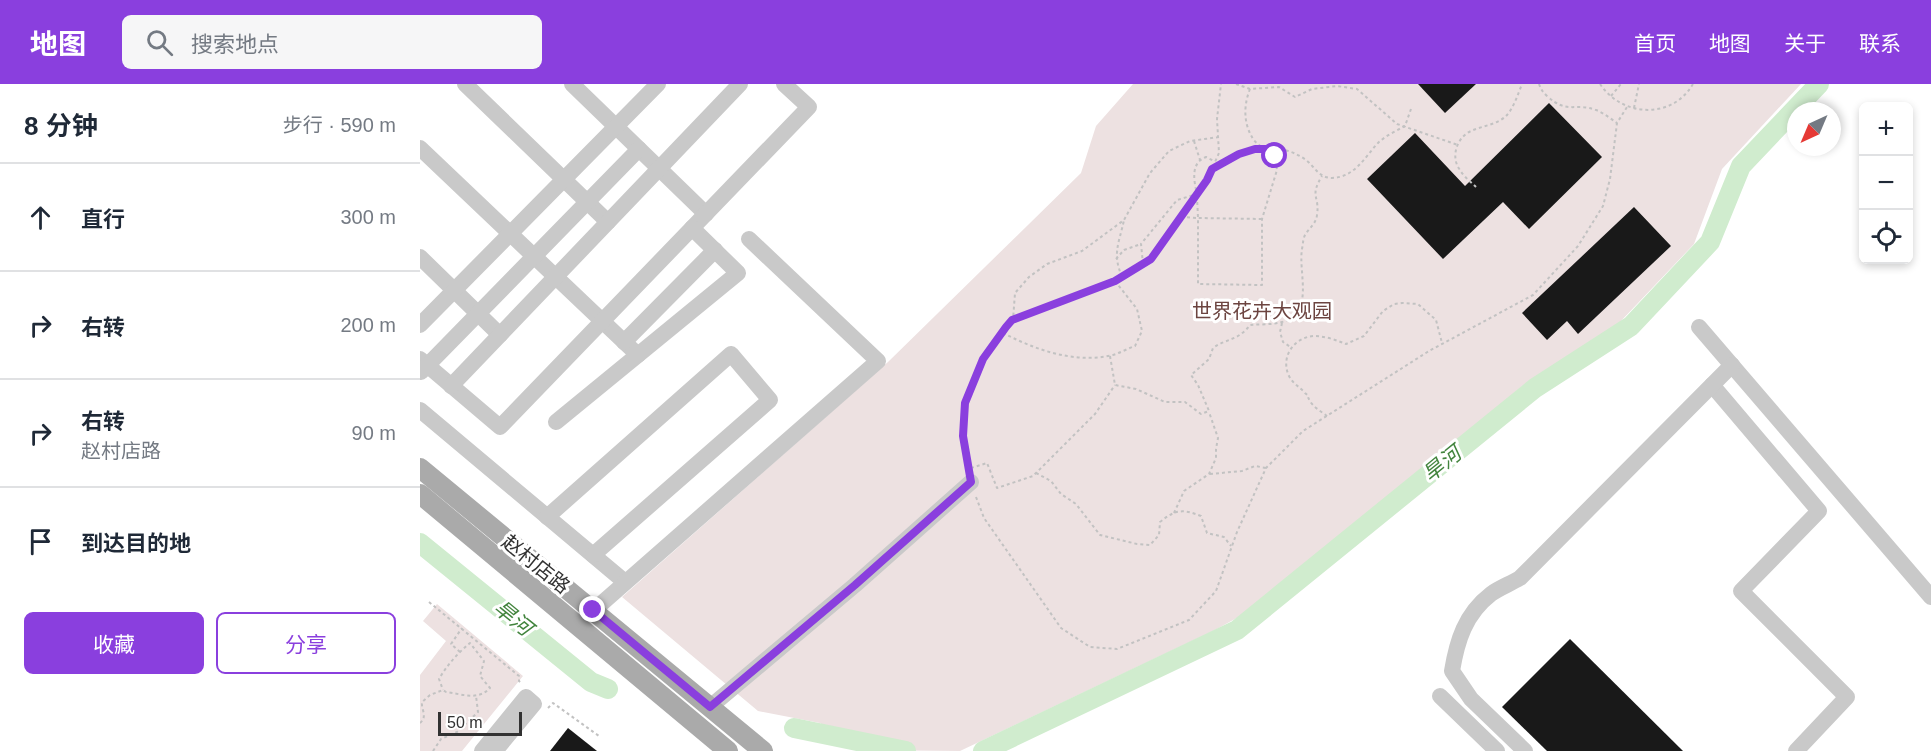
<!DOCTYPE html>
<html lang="zh">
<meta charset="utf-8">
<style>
body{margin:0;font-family:Helvetica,"Noto Sans SC",sans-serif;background:#f6f6f7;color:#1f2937}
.controls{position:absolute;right:18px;top:18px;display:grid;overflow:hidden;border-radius:9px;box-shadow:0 3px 9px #0003}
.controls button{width:54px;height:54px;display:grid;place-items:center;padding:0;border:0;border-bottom:2px solid #e0e1e3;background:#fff;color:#1f2937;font:30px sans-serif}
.compass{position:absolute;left:1367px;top:18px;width:54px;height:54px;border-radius:50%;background:#fff;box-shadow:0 3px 9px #0003;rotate:224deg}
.scale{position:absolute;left:18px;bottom:15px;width:84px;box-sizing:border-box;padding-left:6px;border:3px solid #323232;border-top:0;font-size:16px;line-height:21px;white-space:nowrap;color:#323232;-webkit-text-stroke:4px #fff;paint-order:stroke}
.stop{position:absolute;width:18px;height:18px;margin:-14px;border:4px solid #8a3fde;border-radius:50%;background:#fff}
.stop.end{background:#8a3fde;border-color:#fff;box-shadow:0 2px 6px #0008}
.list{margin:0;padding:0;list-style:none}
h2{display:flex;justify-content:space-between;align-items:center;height:78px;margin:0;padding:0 24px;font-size:26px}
h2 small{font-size:20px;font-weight:400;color:#747a83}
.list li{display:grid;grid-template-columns:39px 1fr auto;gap:18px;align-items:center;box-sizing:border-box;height:108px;padding:0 24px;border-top:2px solid #e0e1e3}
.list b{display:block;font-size:22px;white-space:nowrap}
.list p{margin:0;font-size:20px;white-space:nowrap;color:#747a83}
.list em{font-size:20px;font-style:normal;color:#747a83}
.actions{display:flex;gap:12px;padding:18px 24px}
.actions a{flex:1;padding:14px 0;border:2px solid #8a3fde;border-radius:9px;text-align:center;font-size:21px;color:#8a3fde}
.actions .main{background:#8a3fde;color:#fff}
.icon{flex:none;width:33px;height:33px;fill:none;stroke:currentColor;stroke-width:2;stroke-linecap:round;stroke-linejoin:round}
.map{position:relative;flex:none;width:1511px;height:667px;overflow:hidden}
header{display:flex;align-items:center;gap:36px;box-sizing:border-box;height:84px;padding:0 30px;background:#8a3fde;color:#fff}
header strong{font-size:28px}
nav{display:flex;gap:33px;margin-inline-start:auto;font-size:21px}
.search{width:420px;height:54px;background:#f6f6f7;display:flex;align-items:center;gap:15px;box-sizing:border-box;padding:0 21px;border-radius:9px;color:#747a83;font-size:22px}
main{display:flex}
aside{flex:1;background:#fff}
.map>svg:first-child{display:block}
</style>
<header>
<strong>地图</strong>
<div class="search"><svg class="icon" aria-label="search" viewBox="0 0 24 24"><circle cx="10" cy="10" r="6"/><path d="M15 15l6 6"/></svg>搜索地点</div>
<nav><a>首页</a><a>地图</a><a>关于</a><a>联系</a></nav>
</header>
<main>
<aside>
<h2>8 分钟<small>步行 · 590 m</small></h2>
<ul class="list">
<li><svg class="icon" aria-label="ahead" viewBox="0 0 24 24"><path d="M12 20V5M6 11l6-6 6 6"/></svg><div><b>直行</b></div><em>300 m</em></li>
<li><svg class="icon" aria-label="right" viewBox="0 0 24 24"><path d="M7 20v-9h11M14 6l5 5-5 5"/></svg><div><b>右转</b></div><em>200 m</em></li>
<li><svg class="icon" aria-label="right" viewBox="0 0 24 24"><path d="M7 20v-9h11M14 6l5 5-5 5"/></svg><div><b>右转</b><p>赵村店路</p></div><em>90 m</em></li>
<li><svg class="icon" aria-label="arrive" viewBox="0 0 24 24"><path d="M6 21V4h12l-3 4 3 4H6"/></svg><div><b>到达目的地</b></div></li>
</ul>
<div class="actions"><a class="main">收藏</a><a>分享</a></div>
</aside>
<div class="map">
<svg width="1511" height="667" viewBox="0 0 1511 667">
<rect width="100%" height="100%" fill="#fff"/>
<!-- green -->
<g fill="#ede1e1">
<polygon points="713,0 1381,0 1302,85 1274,160 1200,238 1101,303 862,509 795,546 540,667 432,666 400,639 338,627 202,513 468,278 661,89 676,42"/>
<polygon points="17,520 103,592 42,667 0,667 0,591 26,557 3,537"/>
</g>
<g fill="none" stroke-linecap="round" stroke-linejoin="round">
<!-- river -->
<g stroke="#d0ecce" stroke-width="20">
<polyline points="0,459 171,598 188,605"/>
<polyline points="374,644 486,667"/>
<polyline points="563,667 817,546 1115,304 1211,242 1290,158 1321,82 1399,0"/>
</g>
</g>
<!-- building -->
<g fill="#191919">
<polygon points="998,0 1056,0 1025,29"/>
<polygon points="1129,19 1182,73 1109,145 1083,118 1023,175 947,95 995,49 1045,102"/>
<polygon points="1214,123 1251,162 1158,250 1147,237 1127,256 1102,229"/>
<polygon points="1150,555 1263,667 1127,667 1082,623"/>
<polygon points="148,644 177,667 130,667"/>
</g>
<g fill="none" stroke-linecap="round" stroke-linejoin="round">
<!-- path -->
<g stroke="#c2c2c2" stroke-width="2" stroke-dasharray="3 3" stroke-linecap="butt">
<polyline points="816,0 830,5 859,3 875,13 892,5 917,2 937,5 977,40 1038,61"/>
<path d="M1119 0C1121 6 1123 8 1127 12 1148 31 1155 18 1176 26 1184 29 1191 35 1197 39"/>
<path d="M1180 0C1202 33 1252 36 1273 0"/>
<path d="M830 5C824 20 823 38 832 53 835 60 848 67 855 72L857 86 842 135V201L778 200V134L842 135"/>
<polyline points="1191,12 1201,0"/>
<polyline points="1214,24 1219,0"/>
<polyline points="799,53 770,57 749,67 730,89 704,136 662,167 627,180 609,193 595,209 593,236 695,197 731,175 787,96 799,69 797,35 801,0"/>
<polyline points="774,57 780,76"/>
<path d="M792 85C822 69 854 53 886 76 895 83 899 94 912 94 935 93 944 74 958 59 965 52 976 47 985 42L991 25"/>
<path d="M1056 103C1051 98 1044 93 1040 86 1030 73 1037 53 1051 47 1062 42 1075 41 1085 33 1093 26 1098 10 1102 0"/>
<polyline points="761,133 778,134 777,112"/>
<polyline points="696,175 704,166 721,160"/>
<path d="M723 180 721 160 757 116 777 110C774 97 770 79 786 73L794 77"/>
<path d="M702 193C692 169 699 160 704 136"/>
<polyline points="862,239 860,248 863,258 872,264"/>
<path d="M583 249C614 265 652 279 688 272 697 271 706 265 715 262L722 247 717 225 695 197"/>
<path d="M690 272 695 301 716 305 745 318H765L781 330 789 327 778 301 771 291 789 275 793 264C807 254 818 257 830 241 840 240 852 241 862 238 895 229 878 189 882 165 883 160 883 155 885 151 889 144 896 140 897 131 900 112 889 113 902 92"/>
<path d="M907 332C902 328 893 323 890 317 885 309 892 315 885 309 880 303 873 300 869 292 860 273 874 253 894 252 905 252 916 256 926 260L944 252 963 227 974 220 982 219 998 220 1016 236 1022 259"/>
<path d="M549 384C547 374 543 363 543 352 541 308 565 268 593 236"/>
<polyline points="551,384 567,379 577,404 613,392 675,330 695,301"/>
<path d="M616 389 631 397 641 410 656 420 680 451 717 460 730 461 739 451 740 438C756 425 763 425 781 432L787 449 804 453 811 462"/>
<polyline points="790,390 822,387 835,382 846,384"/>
<polyline points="556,413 564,434 641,544 670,563 697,565 769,536 796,507 817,448 846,384 883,347 1009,267 1113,211 1158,162 1183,122 1190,95 1197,39 1207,23"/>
<polyline points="754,429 764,407 789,390 796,374 796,365 798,354 789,328"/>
<polyline points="9,518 99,592 99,597 102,600"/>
<polyline points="40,568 31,560 42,544"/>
<polyline points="128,624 133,619 179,652"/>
<path d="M0 639C8 632 1 626 2 618L10 611 23 606 26 608C42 610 58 617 70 604L60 592 64 577 50 559C38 569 27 581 19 595L23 606"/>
<polyline points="13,667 21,655 37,648 58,628 56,612"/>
</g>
<!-- minor -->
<g stroke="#c9c9c9" stroke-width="16">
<polyline points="45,0 188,138"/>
<polyline points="152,0 286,130"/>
<polyline points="0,64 218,271"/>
<polyline points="0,173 80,251"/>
<polyline points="0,241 238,0"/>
<polyline points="1279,243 1511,513"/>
<polyline points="204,258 295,166"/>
<polyline points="0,275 80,343 389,23 364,0"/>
<polyline points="1,288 219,65"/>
<polyline points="1292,301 1399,427 1321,507 1427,613 1376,667"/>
<polyline points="31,302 320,0"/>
<polyline points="0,326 205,498"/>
<polyline points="136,338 318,189 272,144"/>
<polyline points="127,433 311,270 350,316 173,471"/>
<polyline points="173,527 458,277 329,155"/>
<polyline points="1020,612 1077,667"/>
<polyline points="290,623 435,501 551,398"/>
<polyline points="62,667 106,613 114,620 75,667"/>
<path d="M1105 667 1051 615 1032 587C1037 557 1045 530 1071 510 1079 504 1090 500 1100 494L1312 281"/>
</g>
<!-- major -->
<g stroke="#aaa" stroke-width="20">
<polyline points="0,384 343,667"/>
<polyline points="0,410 308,667"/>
</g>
</g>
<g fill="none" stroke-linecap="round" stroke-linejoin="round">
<!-- route -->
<polyline stroke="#8a3fde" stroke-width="8" points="173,526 290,623 435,501 551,398 543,352 545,319 563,275 586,243 592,236 695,197 731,175 787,96 792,85 819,70 835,65 846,65 855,72"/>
</g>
<g text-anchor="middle" stroke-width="6" stroke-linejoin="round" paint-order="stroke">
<!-- park labels -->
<g font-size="20" fill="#6c4440" stroke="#fff">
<text x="842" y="234">世界花卉大观园</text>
</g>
<!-- street labels -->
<g font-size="20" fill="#323232" stroke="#fff">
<text transform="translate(116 480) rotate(39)" y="7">赵村店路</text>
</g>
<!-- water labels -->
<g font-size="21" font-style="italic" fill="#42843d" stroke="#fff">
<text transform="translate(1022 380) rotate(-39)" y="7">旱河</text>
<text transform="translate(93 534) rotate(39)" y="7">旱河</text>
</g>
</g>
</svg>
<div class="controls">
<button>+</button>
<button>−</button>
<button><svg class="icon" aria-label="locate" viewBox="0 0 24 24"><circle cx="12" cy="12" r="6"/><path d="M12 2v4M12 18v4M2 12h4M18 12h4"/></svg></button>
</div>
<svg class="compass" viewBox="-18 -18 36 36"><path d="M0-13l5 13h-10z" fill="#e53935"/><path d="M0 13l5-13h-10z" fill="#747a83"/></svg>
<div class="scale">50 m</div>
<div class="stop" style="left:855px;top:72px"></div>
<div class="stop end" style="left:173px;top:526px"></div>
</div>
</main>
